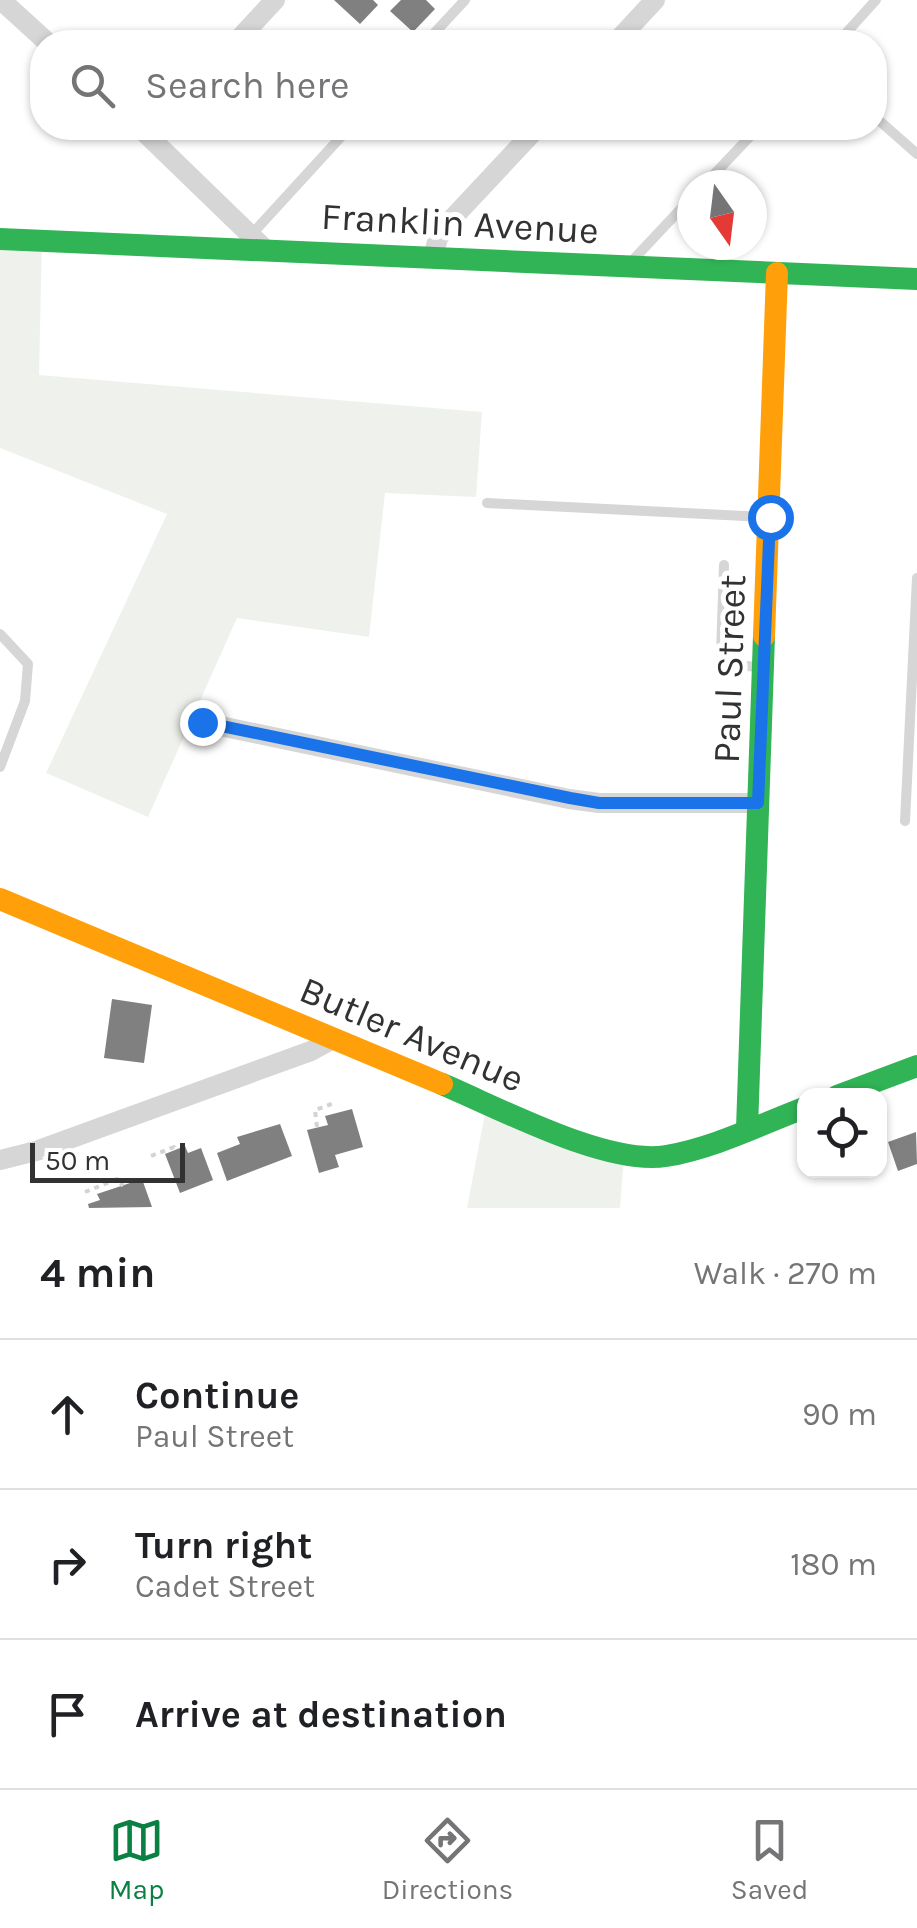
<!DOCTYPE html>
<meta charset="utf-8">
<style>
body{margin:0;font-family:Karla,sans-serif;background:#f6f6f6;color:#202124}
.controls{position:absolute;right:30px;bottom:30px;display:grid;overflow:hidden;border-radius:20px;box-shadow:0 2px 8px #0004}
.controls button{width:90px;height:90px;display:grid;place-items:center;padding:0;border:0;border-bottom:2px solid #e0e0e0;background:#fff;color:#202124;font:50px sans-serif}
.compass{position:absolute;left:677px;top:170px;width:90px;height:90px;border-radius:50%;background:#fff;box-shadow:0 2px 8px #0004;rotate:166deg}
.scale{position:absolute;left:30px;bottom:25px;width:155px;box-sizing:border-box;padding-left:10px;border:5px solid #323232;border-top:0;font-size:28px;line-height:35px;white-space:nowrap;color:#323232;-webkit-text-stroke:8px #fff;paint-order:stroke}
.stop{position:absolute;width:30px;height:30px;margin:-22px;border:8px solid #1a73e8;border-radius:50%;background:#fff}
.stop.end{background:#1a73e8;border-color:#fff;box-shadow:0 2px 10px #0008}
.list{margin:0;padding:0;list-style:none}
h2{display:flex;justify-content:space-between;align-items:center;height:130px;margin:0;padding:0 40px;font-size:42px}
h2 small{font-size:32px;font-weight:400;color:#757577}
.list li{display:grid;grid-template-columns:65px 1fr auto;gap:30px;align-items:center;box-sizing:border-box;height:150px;padding:0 40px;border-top:2px solid #e0e0e0}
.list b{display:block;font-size:38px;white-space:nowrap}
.list p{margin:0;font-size:32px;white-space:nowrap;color:#757577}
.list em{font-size:32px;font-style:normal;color:#757577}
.icon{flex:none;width:55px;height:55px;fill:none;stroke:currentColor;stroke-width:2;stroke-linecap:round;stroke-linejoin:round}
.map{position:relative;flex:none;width:917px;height:1208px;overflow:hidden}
.search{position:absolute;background:#fff;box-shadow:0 2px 8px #0004;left:30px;right:30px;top:30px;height:110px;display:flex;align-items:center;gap:25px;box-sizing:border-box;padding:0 35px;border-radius:40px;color:#757577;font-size:38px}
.sheet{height:580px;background:#fff}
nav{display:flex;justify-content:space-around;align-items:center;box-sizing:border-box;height:140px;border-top:2px solid #e0e0e0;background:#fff;font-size:28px;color:#757577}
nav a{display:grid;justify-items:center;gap:5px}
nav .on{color:#0b8043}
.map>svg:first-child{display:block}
</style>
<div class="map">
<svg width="917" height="1208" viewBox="0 0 917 1208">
<rect width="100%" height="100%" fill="#fff"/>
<!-- green -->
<g fill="#eff2ec">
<polygon points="0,239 42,240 39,375 482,412 476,497 385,493 369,637 237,618 148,817 46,773 167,514 0,448"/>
<polygon points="487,1103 624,1157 620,1208 467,1208"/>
</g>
<!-- building -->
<g fill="#808080">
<polygon points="334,0 373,0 378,5 360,24"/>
<polygon points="401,0 426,0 435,9 413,32 390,11"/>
<polygon points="112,999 152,1005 144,1063 104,1058"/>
<polygon points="352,1109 363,1147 335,1155 339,1167 319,1173 307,1130 328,1125 325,1116"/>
<polygon points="280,1124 292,1156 227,1181 217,1153 240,1144 237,1137"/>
<polygon points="916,1132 917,1164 898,1171 888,1142"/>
<polygon points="185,1146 188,1153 201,1148 213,1180 180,1193 165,1154"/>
<polygon points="142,1179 152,1207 89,1208 88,1204 100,1200 97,1194"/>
</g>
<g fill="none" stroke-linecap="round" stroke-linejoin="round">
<!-- path -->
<g stroke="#d3d3d3" stroke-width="4" stroke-dasharray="5 5" stroke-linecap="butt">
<polyline points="317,1127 315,1110 334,1103"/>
<polyline points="151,1156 174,1147 175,1150"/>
<polyline points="85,1192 117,1179 123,1186"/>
</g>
<!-- lane -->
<g stroke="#d6d6d6" stroke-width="10">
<polyline points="426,42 465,0"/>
<polyline points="838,42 876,0"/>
<polyline points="874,116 917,154"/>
<polyline points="704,185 758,128"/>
<polyline points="251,235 349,128"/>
<polyline points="631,262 692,197"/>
<polyline points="487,503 764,517"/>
<polyline points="724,565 721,653 728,665 763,667"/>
<polyline points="0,634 28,664 25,701 0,767"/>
<polyline points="905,821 917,578"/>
</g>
<!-- street -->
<g stroke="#d6d6d6" stroke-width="20">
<polyline points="1,0 47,42"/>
<polyline points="236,42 275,0"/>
<polyline points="616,42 655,0"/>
<polyline points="140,128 266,250"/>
<polyline points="433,257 438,238 449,222 537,128"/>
<polyline points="201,722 569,799 599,803 758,803"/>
<polyline points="0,1160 36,1151 311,1051 333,1039"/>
</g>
<!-- fast -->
<g stroke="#30b455" stroke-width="22">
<polyline points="0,239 917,279"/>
<path d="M442 1084C499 1108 607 1166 666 1156 714 1148 759 1125 804 1108"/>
<polyline points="837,1096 917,1066"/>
<polyline points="747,1129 764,636"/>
</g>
<!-- slow -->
<g stroke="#ff9f0a" stroke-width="22">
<polyline points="764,636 777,273"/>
<polyline points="0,899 442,1084"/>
</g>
</g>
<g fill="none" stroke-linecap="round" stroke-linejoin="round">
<!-- route -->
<polyline stroke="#1a73e8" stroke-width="12" points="202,722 570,798 599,803 758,803 770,517"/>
</g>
<g text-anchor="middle" stroke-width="10" stroke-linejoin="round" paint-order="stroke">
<!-- street labels -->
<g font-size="38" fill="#323232" stroke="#fff">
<text transform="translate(460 223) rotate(3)" y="13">Franklin Avenue</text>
<text transform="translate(729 669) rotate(-88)" y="13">Paul Street</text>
<text transform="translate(412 1034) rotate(23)" y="13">Butler Avenue</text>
</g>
</g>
</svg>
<div class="controls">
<button><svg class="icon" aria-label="locate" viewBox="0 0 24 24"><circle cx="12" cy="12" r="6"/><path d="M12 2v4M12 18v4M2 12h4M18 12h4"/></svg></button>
</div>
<svg class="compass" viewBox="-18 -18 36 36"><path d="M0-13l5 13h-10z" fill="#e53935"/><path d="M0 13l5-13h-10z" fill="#757577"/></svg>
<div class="scale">50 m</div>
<div class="stop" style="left:770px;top:517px"></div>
<div class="stop end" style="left:202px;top:722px"></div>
<div class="search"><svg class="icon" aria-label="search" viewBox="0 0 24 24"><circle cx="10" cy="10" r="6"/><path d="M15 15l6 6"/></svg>Search here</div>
</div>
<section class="sheet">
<h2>4 min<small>Walk · 270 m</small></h2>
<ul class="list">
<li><svg class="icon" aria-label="ahead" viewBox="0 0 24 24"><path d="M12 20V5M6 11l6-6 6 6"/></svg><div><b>Continue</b><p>Paul Street</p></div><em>90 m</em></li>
<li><svg class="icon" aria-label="right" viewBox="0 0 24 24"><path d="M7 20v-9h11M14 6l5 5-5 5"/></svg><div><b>Turn right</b><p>Cadet Street</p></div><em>180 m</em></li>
<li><svg class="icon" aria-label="arrive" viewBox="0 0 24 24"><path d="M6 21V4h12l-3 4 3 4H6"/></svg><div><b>Arrive at destination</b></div></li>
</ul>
</section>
<nav>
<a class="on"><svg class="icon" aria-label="map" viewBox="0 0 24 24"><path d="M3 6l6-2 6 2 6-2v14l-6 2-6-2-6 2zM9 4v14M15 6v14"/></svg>Map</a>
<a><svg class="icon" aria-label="directions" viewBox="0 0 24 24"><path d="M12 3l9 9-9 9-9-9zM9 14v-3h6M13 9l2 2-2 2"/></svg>Directions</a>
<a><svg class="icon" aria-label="saved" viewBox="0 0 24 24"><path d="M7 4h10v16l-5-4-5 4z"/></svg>Saved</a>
</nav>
